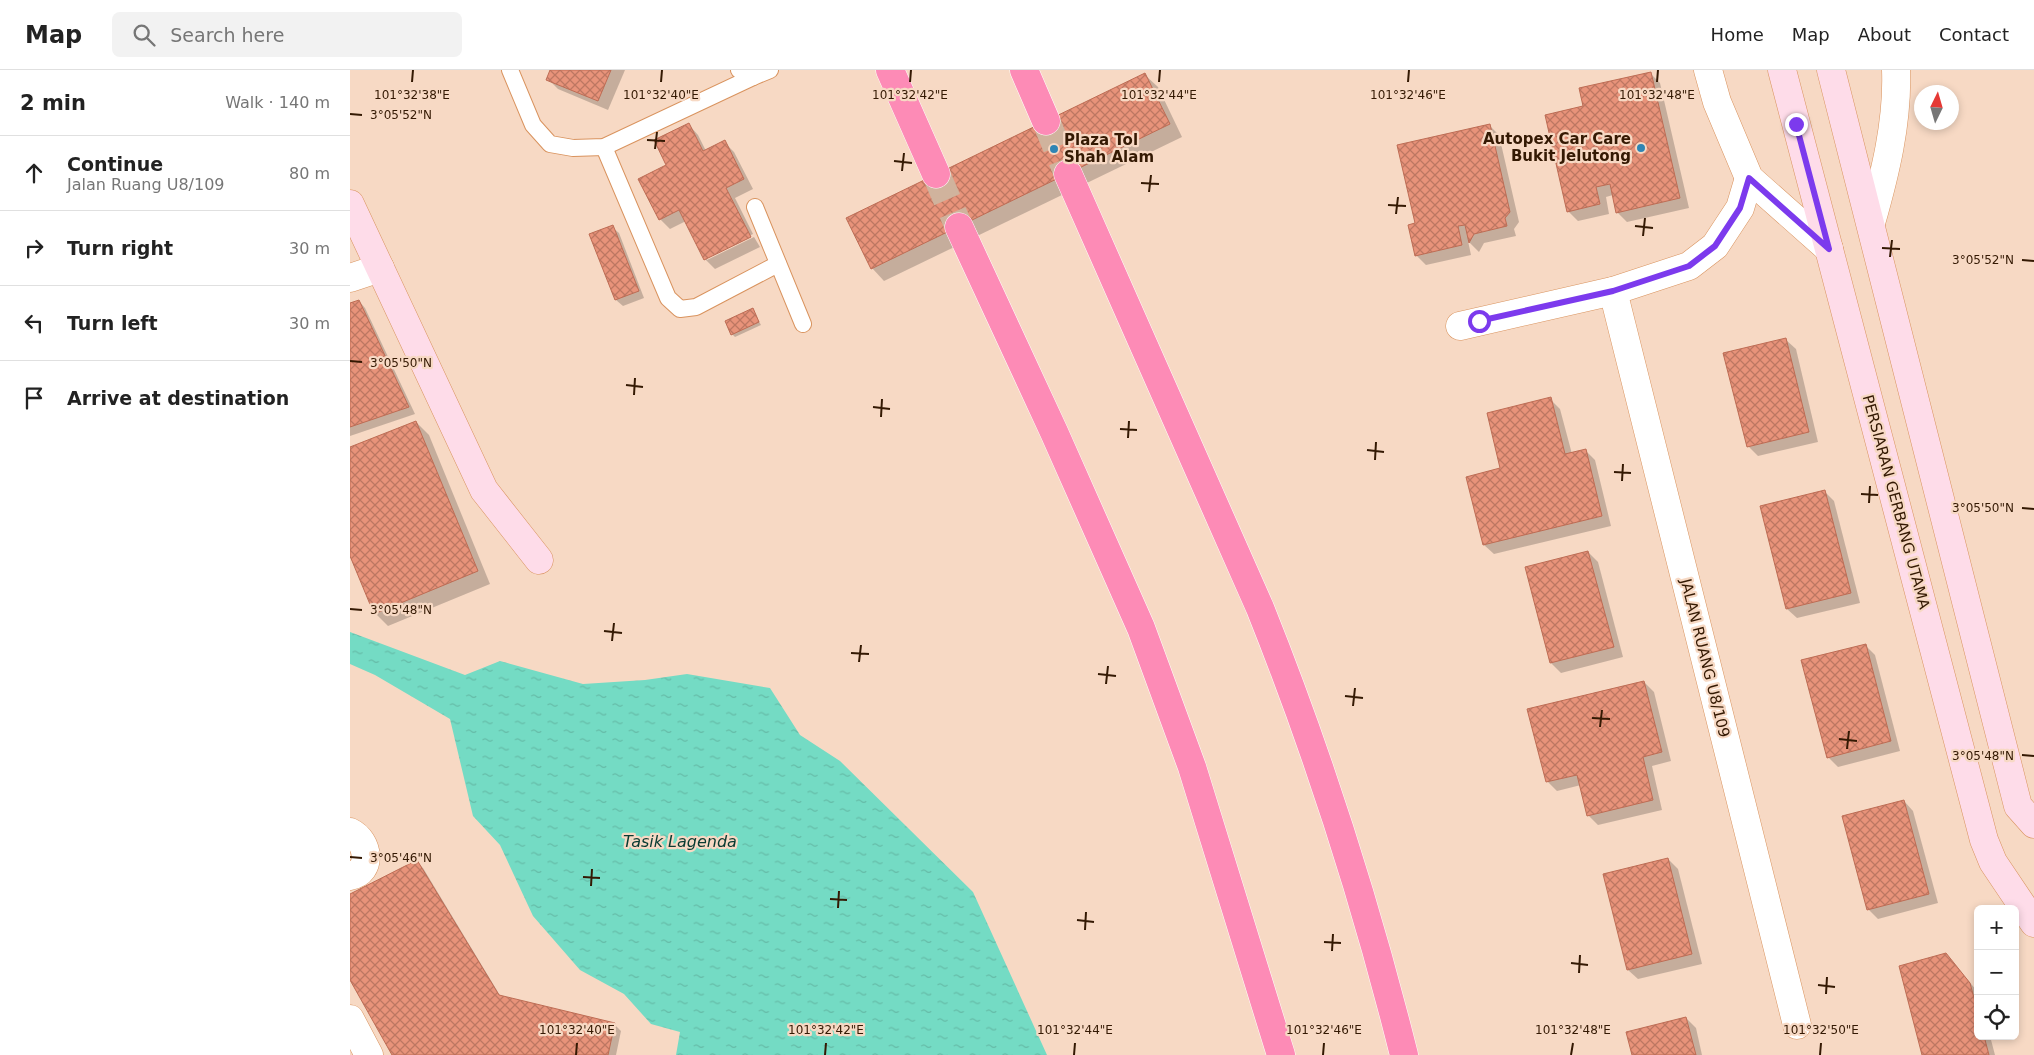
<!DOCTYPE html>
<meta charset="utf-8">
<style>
body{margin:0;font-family:"DejaVu Sans",sans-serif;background:#f2f2f2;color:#222}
.controls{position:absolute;right:15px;bottom:15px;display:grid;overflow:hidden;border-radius:8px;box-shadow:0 2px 8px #0003}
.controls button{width:45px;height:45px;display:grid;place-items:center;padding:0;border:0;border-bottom:1px solid #e0e0e0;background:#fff;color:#222;font:25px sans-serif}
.compass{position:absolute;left:1564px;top:15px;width:45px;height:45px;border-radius:50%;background:#fff;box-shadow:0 2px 8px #0003;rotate:5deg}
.stop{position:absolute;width:15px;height:15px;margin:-11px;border:4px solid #7c3aed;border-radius:50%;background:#fff}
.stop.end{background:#7c3aed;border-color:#fff;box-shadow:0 1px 5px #0008}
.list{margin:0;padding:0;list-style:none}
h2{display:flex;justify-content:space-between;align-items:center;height:65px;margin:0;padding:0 20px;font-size:21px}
h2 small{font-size:16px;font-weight:400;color:#767676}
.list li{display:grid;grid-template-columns:32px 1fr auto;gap:15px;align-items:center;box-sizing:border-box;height:75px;padding:0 20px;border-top:1px solid #e0e0e0}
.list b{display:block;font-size:19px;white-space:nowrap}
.list p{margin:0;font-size:16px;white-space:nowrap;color:#767676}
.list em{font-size:16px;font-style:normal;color:#767676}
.icon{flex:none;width:28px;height:28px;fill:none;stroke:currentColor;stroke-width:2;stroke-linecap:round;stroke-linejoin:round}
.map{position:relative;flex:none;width:1684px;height:985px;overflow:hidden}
header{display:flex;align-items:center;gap:30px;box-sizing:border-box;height:70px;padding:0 25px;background:#fff;border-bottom:1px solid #e0e0e0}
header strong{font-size:24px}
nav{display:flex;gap:28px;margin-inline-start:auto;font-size:18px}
.search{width:350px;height:45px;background:#f2f2f2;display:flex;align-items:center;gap:12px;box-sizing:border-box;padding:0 18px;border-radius:8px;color:#767676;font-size:19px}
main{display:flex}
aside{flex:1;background:#fff}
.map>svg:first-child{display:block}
</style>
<header>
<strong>Map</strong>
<div class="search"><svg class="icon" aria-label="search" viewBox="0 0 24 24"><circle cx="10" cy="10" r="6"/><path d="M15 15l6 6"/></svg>Search here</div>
<nav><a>Home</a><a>Map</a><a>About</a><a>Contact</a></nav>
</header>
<main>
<aside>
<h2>2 min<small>Walk · 140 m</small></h2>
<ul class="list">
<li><svg class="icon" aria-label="ahead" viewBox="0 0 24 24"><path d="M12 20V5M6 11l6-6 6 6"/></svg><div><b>Continue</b><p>Jalan Ruang U8/109</p></div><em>80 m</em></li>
<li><svg class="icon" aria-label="right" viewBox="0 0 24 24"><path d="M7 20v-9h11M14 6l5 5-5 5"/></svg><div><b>Turn right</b></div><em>30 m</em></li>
<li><svg class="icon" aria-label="left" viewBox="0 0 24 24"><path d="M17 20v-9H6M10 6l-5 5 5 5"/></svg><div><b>Turn left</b></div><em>30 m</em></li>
<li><svg class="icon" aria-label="arrive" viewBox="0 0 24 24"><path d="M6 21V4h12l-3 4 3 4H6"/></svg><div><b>Arrive at destination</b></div></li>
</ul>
</aside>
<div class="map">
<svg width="1684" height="985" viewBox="0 0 1684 985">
<defs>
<pattern id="water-ripples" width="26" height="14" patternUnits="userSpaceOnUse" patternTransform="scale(1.25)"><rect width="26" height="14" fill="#74dbc4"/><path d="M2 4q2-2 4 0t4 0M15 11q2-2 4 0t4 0" fill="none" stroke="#65bba7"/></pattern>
<pattern id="building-cross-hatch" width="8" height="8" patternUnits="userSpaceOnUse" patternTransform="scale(1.25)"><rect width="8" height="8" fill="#e8937a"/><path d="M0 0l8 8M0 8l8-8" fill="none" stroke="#bd7762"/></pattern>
</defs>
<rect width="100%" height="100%" fill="#f7d9c4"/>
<!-- water -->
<polygon fill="url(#water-ripples)" points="0,562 115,605 150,591 233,614 295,610 337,604 420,618 450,665 490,691 623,822 697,985 326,985 330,962 301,954 274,924 230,900 183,846 150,775 123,746 100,649 25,605 0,594"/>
<!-- shadow -->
<g fill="#0003">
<polygon points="202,0 275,0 258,40 208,19 198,9"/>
<polygon points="1300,3 1310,13 1339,138 1277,152 1267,142 1263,125 1256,127 1259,144 1228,151 1218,141 1235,37"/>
<polygon points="795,5 808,17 832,67 534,211 522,198"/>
<polygon points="339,55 348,65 356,81 374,72 384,82 403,119 385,128 403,164 357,187 357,190 404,167 410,177 365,199 355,189 336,151 320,159 310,149 318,95"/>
<polygon points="1139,55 1149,65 1169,152 1164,159 1166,166 1134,173 1129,182 1118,171 1121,185 1076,195 1066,185 1067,154"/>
<polygon points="262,157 269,163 294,228 273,236 266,230 241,165"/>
<polygon points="9,231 15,238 65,344 0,366 0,234"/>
<polygon points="403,240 411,255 385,267 382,264"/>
<polygon points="1436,270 1446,279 1468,372 1408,386 1398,376"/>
<polygon points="1200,329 1210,339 1222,384 1235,380 1245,390 1261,456 1144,484 1134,475"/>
<polygon points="66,352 79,365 140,514 38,556 25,543 0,482 0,379"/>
<polygon points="1474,421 1484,431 1510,533 1447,548 1437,539"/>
<polygon points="1238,482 1248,492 1273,587 1211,603 1201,593 1176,498"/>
<polygon points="1515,575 1525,585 1550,681 1488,697 1478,687"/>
<polygon points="1294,612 1304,622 1321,691 1302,696 1312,740 1248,755 1238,745 1231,715 1207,721 1197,711"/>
<polygon points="1554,731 1563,741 1588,833 1528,849 1518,839"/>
<polygon points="1318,789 1328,799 1352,894 1288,909 1278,900"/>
<polygon points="67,792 73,798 151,927 264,954 271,961 266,985 44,985 0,908 0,826"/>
<polygon points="1596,885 1628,922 1628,966 1640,966 1645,985 1573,985"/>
<polygon points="1336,948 1346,958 1352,985 1283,985"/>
</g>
<!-- building -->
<g fill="url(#building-cross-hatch)" stroke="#bd6c54">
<polygon points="200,0 261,0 248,31 196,10"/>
<polygon points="1301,2 1330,128 1266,143 1260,114 1246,117 1250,134 1217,142 1195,45 1233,36 1229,18"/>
<polygon points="795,3 820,54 521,199 496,148"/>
<polygon points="339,53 353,81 375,70 394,109 376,118 401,167 354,190 329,140 309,150 288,109 316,95 304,70"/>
<polygon points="1140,54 1160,142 1155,148 1157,156 1124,164 1119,173 1115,155 1108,156 1112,175 1065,186 1058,155 1065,153 1047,75"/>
<polygon points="263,155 289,221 265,230 239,164"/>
<polygon points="9,230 59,337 0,357 0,233"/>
<polygon points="403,238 409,252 381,265 375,251"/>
<polygon points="1436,268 1459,362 1397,377 1373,283"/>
<polygon points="1201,327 1215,384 1236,379 1252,446 1133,475 1116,407 1150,398 1137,343"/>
<polygon points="66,351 128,501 24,544 0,486 0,377"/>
<polygon points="1475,420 1501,523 1436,539 1410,436"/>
<polygon points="1238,481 1264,577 1200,593 1175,497"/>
<polygon points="1516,574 1541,671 1477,688 1451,590"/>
<polygon points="1294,611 1312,682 1293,687 1303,730 1237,746 1227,705 1196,712 1177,639"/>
<polygon points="1554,730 1579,824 1517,840 1492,746"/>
<polygon points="1318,788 1342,884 1277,900 1253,804"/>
<polygon points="67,790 149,925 265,953 258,985 42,985 0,910 0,824"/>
<polygon points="1596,883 1620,913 1628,943 1628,966 1634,966 1639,985 1572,985 1549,896"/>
<polygon points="1336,947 1346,985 1282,985 1276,962"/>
</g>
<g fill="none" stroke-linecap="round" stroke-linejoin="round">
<!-- highway-tunnel -->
<g stroke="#d0b39d" stroke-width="28" stroke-dasharray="28 14" stroke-linecap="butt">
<polyline points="696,51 718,104"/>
<polyline points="586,104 609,157"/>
</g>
<!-- lane casing -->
<g stroke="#d9935e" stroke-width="18">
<g id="lane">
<polyline points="160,0 183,55 200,74 223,78 254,77 403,7"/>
<polyline points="389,0 403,7 420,0"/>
<polyline points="254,77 318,228 330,239 346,237 428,194"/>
<polyline points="405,137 453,254"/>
</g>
</g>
<!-- street casing -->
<g stroke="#d9935e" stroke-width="29">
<g id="street">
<polyline points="1358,0 1367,32 1399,108 1479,179"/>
<path d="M1521 153C1535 104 1548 52 1546 0"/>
<polyline points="0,208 30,198"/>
<polyline points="1263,221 1447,955"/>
<polyline points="1110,256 1263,221 1339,196 1365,176 1390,138 1399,108"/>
<path d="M0 762C19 771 23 802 0 806"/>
<polyline points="0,949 19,985"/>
</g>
</g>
<!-- secondary casing -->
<g stroke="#d9935e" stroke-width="29">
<g id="secondary">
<polyline points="1432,0 1634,770 1643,792 1684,853"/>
<polyline points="1481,0 1668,736 1684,754"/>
<polyline points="0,134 134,420 189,490"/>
</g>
</g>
<!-- highway casing -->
<g stroke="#fff" stroke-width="29">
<g id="highway">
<polyline points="540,0 586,104"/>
<polyline points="674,0 696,51"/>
<path d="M718 104 910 538C968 683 1016 833 1054 985"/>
<polyline points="609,157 704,362 791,558 842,697 931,985"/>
</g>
</g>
<!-- lane -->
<use href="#lane" stroke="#fff" stroke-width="16"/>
<!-- street -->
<use href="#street" stroke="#fff" stroke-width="28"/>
<!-- secondary -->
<use href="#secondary" stroke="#fedce9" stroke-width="28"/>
<!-- highway -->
<use href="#highway" stroke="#fd8bb6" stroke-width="28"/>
</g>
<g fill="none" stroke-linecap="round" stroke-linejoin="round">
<!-- route -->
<polyline stroke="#7c3aed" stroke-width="6" points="1129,251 1263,221 1339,196 1365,176 1390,138 1399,108 1479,179 1446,54"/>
</g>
<!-- ticks -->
<path fill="none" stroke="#341903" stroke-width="2" d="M62 12 63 0M311 12 312 0M560 12 561 0M809 12 810 0M1058 12 1059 0M1307 12 1308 0M0 44 12 45M297 70 315 71M305 79 307 62M544 91 562 93M552 101 554 83M791 113 809 114M799 122 801 105M1038 135 1056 136M1046 144 1048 127M1285 156 1303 158M1293 166 1295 148M1532 178 1550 179M1540 187 1542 170M1672 190 1684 191M0 291 12 292M276 315 293 317M284 325 285 308M523 337 540 339M531 347 532 329M770 359 787 360M778 368 779 351M1017 380 1034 382M1025 390 1026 372M1264 402 1281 403M1272 411 1273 394M1511 424 1528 425M1519 433 1520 416M1672 438 1684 439M0 539 12 540M254 561 272 563M262 571 264 553M501 583 519 584M509 592 511 575M748 604 766 606M756 614 758 596M995 626 1013 628M1003 636 1005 618M1242 648 1260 649M1250 657 1252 640M1489 669 1507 671M1497 679 1499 661M1672 685 1684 686M0 787 12 788M233 807 250 808M241 816 242 799M480 829 497 830M488 838 489 821M727 850 744 852M735 860 736 842M974 872 991 873M982 881 983 864M1221 893 1238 895M1229 903 1230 885M1468 915 1485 917M1476 924 1477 907M226 985 227 973M475 985 476 973M724 985 725 973M973 985 974 973M1221 985 1223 973M1470 985 1471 973"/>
<!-- markers -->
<g fill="#2f85b4" stroke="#f7d9c4" stroke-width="2">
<circle cx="1291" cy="78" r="5"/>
<circle cx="704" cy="79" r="5"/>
</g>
<g text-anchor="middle" stroke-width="4.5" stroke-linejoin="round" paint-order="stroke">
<!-- poi labels -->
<g font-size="15" font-weight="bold" fill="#341903" stroke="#f7d9c4" text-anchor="end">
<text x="1281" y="74">Autopex Car Care<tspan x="1281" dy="17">Bukit Jelutong</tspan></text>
<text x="714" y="75" text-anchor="start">Plaza Tol<tspan x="714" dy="17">Shah Alam</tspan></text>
</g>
<!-- street labels -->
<g font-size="15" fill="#341903" stroke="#f7d9c4">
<text transform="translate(1546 432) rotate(75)" y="5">PERSIARAN GERBANG UTAMA</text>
<text transform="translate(1355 588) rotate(76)" y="5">JALAN RUANG U8/109</text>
</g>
<!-- water labels -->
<g font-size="16" font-style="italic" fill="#093b32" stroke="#f7d9c4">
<text x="330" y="777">Tasik Lagenda</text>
</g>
</g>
<g font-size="12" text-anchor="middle" fill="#341903" stroke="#f7d9c4" stroke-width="4.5" stroke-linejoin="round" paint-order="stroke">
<text x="62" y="29">101°32'38"E</text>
<text x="311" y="29">101°32'40"E</text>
<text x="560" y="29">101°32'42"E</text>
<text x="809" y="29">101°32'44"E</text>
<text x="1058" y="29">101°32'46"E</text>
<text x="1307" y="29">101°32'48"E</text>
<text x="51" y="49">3°05'52"N</text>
<text x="1633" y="194">3°05'52"N</text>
<text x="51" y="297">3°05'50"N</text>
<text x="1633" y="442">3°05'50"N</text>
<text x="51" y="544">3°05'48"N</text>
<text x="1633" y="690">3°05'48"N</text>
<text x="51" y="792">3°05'46"N</text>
<text x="227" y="964">101°32'40"E</text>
<text x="476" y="964">101°32'42"E</text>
<text x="725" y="964">101°32'44"E</text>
<text x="974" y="964">101°32'46"E</text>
<text x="1223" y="964">101°32'48"E</text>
<text x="1471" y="964">101°32'50"E</text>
</g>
</svg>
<div class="controls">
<button>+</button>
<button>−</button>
<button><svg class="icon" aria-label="locate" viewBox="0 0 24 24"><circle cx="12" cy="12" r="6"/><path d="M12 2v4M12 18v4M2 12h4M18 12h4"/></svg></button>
</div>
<svg class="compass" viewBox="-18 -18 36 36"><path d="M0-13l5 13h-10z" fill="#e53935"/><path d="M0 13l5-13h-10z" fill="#767676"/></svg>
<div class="stop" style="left:1129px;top:251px"></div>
<div class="stop end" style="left:1446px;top:54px"></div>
</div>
</main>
